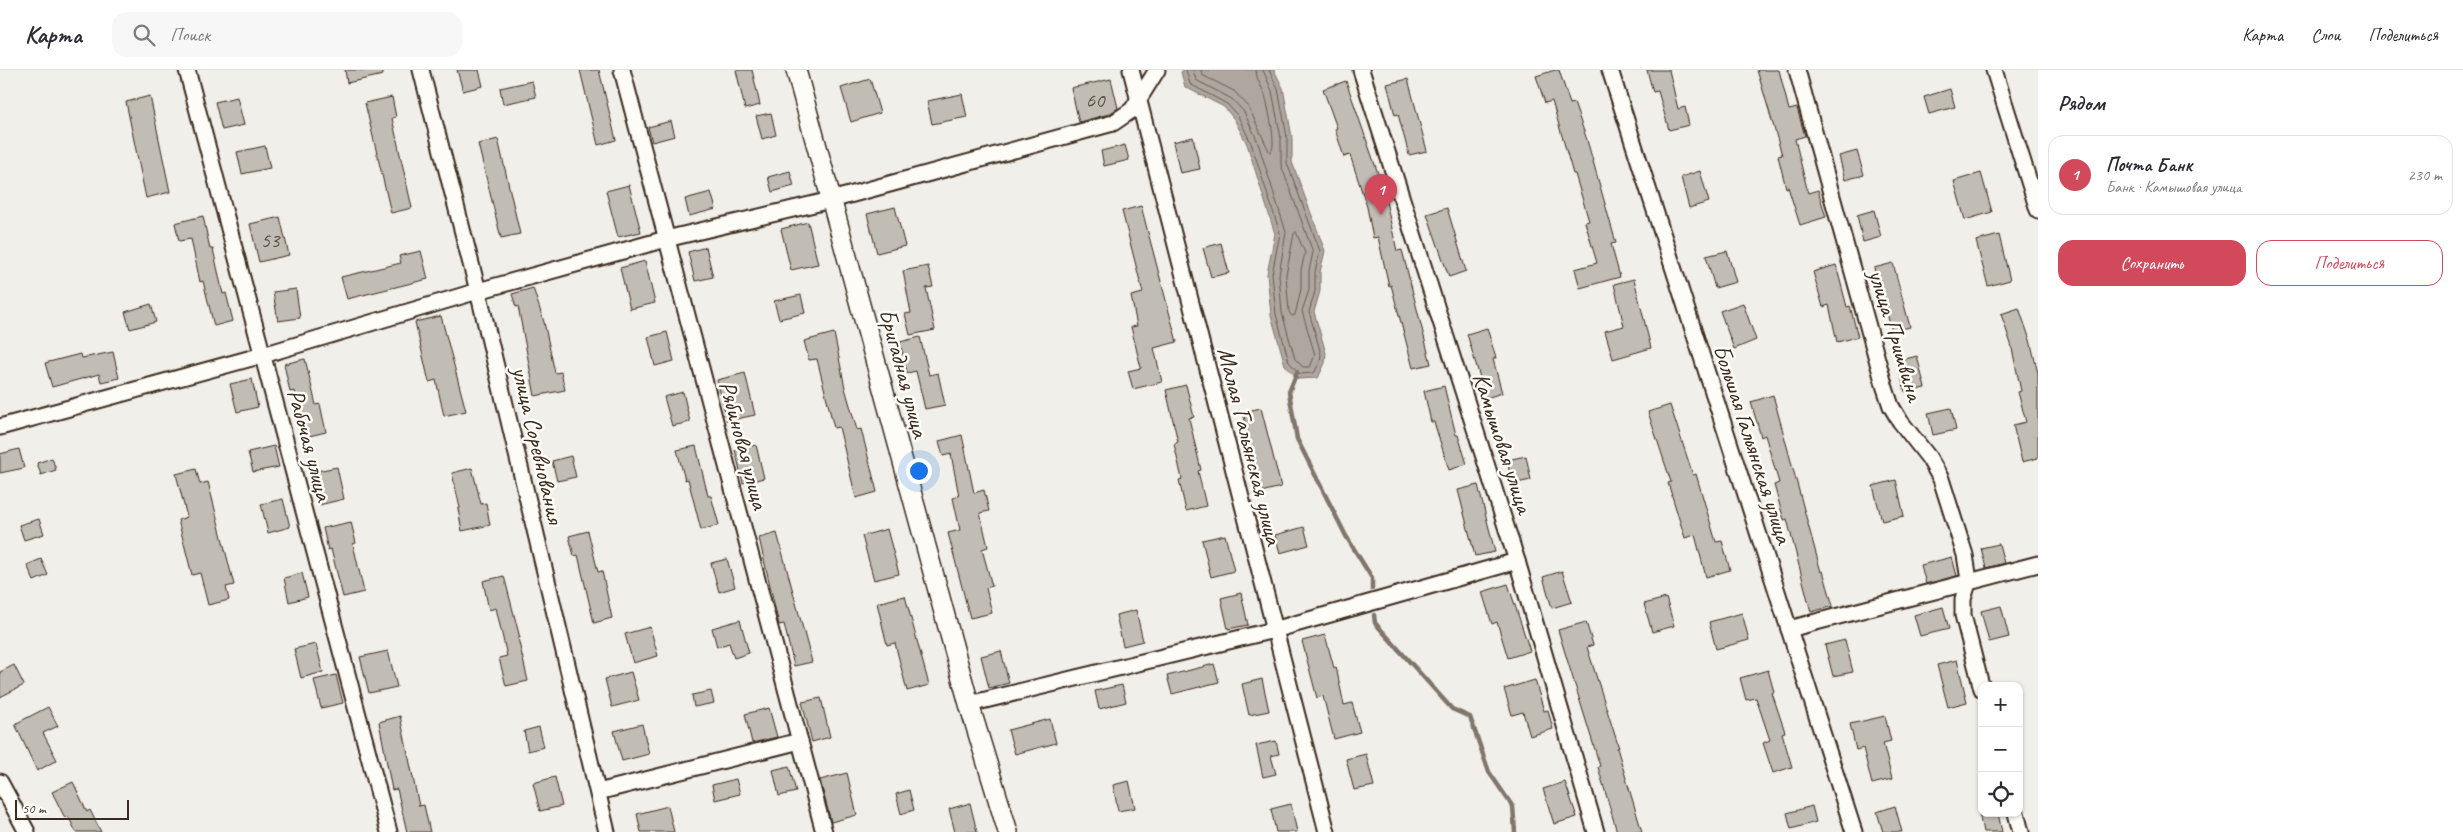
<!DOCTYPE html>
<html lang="ru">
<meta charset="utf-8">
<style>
body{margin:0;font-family:Caveat,sans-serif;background:#f7f7f7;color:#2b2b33}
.controls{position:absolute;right:15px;bottom:15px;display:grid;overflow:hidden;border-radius:10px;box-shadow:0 1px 4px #0004}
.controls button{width:45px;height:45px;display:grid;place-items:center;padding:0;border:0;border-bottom:1px solid #e1e1e2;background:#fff;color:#2b2b33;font:25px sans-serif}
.scale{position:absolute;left:15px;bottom:12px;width:114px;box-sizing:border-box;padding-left:5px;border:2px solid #3b2a1e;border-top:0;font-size:14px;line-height:18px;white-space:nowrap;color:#3b2a1e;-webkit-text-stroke:4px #fdfcf7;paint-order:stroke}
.you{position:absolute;left:918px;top:400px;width:18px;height:18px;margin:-12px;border:4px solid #fff;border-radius:50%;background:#1a73e8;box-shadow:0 0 0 8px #1a73e833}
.badge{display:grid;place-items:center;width:32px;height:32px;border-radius:50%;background:#d1495b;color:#fff;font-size:16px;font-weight:700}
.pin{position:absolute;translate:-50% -41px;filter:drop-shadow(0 1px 2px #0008)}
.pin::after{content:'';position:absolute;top:26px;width:18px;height:15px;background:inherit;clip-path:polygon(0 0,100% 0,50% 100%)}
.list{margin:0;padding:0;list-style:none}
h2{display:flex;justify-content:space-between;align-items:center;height:65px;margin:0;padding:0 20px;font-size:21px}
h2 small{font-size:16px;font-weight:400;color:#7c7c81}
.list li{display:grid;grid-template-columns:32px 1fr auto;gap:15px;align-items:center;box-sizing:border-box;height:80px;margin:0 10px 10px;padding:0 10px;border:1px solid #e1e1e2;border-radius:15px}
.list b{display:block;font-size:19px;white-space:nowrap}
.list p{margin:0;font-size:16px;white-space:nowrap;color:#7c7c81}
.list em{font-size:16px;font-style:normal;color:#7c7c81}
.actions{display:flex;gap:10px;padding:15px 20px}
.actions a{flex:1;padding:11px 0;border:1px solid #d1495b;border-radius:15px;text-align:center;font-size:18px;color:#d1495b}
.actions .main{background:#d1495b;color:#fff}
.icon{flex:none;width:28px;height:28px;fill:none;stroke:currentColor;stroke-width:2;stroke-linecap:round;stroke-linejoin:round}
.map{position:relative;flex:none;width:2038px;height:762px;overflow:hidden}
header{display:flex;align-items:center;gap:30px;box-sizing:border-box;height:70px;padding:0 25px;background:#fff;border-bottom:1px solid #e1e1e2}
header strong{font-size:24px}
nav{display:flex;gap:28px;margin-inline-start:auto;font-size:18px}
.search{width:350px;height:45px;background:#f7f7f7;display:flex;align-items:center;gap:12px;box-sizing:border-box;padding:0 18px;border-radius:15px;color:#7c7c81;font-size:19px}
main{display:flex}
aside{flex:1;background:#fff}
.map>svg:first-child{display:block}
</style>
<header>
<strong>Карта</strong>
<div class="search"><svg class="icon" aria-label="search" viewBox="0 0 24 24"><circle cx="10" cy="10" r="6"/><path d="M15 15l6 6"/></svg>Поиск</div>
<nav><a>Карта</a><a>Слои</a><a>Поделиться</a></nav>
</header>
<main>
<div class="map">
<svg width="2038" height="762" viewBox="0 0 2038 762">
<rect width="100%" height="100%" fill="#f1efea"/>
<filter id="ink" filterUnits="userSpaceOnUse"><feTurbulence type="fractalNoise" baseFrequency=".02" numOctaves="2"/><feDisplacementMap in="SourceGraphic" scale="10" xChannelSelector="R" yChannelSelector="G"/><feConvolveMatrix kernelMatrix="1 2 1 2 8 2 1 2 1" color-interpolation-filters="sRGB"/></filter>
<g filter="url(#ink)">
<!-- water -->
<polygon fill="#aea69f" stroke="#80746b" points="1183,0 1274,0 1283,18 1292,67 1292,92 1325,181 1320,202 1320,221 1314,242 1326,283 1325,293 1318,308 1298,309 1285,295 1271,245 1267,204 1275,164 1247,74 1234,49 1224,37 1185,17 1181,2"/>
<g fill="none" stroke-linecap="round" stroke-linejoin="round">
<!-- shore -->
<g stroke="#695c52" stroke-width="1">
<polyline points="1186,0 1190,14 1227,34 1238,46 1251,73 1280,163 1272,204 1276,244 1289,292 1300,304 1314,303 1320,292 1321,284 1309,242 1315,221 1315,202 1320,181 1287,93 1287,67 1278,19 1269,0"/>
<polyline points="1193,0 1196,10 1232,29 1244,42 1257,70 1286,162 1279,205 1282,243 1295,289 1303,297 1310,297 1315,285 1302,241 1309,220 1309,201 1313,182 1281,95 1281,68 1272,21 1263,0"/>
<path d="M1201 0 1202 5 1234 21 1248 36 1269 81 1271 82C1277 74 1268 37 1265 25 1262 16 1256 10 1256 0"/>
<polygon points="1296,162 1305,183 1301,200 1301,219 1295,245 1292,246 1289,242 1286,205 1294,164"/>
</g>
<!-- stream -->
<g stroke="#80746b" stroke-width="4.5">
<polyline points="1297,302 1289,322 1297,369 1346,466 1372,508 1372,519"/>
<polyline points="1374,545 1375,553 1452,639 1470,647 1489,702 1513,737 1515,762"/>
</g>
</g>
<!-- building -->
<g fill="#c1bcb4" stroke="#3b2a1e">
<polygon points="345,0 383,0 383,5 347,13"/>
<polygon points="457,0 479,0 483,16 463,21"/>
<polygon points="580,0 599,0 616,70 598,75"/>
<polygon points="736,0 752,0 760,35 745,39"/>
<polygon points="1555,0 1559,0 1570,34 1574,33 1587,70 1616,173 1611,174 1620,207 1580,218 1575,199 1597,193 1585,152 1589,151 1575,104 1573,104 1552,31 1545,33 1536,6"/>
<polygon points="1647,0 1669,0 1678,39 1685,37 1689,55 1669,60 1658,21 1653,22"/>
<polygon points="1757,0 1779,0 1789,40 1797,38 1805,66 1795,69 1808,123 1818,120 1826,147 1800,155 1788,117 1786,118 1778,86 1782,85"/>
<polygon points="870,9 880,43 851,52 841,18"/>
<polygon points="1111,9 1118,38 1109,44 1079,52 1071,18"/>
<polygon points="1408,9 1427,81 1409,85 1398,44 1395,45 1387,14"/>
<polygon points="532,11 536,27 503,34 500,18"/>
<polygon points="1346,11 1383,118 1397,181 1402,180 1431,294 1413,298 1391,215 1389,216 1378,167 1373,168 1367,137 1350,85 1344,87 1335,59 1337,58 1323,19"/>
<polygon points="1950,19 1955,37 1929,44 1924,27"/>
<polygon points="962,24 967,47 932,54 927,31"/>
<polygon points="150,26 170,122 146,128 126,32"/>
<polygon points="237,27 244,55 222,60 215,32"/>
<polygon points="392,27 396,47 392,48 412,138 391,143 365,33"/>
<polygon points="771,43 776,65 762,69 756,46"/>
<polygon points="671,51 675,66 652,72 648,57"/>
<polygon points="1193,67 1200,99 1180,103 1173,72"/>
<polygon points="498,69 520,164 501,168 478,74"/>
<polygon points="1125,75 1129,90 1104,96 1101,81"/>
<polygon points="265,76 270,98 242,104 237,82"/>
<polygon points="1857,81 1864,105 1845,110 1839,86"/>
<polygon points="790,101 794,116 772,122 768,107"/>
<polygon points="1700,101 1709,132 1689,138 1681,107"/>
<polygon points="1981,103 1992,142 1965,150 1954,111"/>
<polygon points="629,115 641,162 618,167 606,121"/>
<polygon points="711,122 716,139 689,146 685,129"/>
<polygon points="1141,136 1177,272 1154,278 1162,312 1133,319 1128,301 1141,298 1131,257 1137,256 1131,226 1143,223 1122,141"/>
<polygon points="895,137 905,176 877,183 867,144"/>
<polygon points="1447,138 1466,201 1449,207 1427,144"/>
<polygon points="1874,140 1881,167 1863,172 1857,145"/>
<polygon points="203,146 210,179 213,179 223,224 226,223 233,251 214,256 203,211 200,212 191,169 179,171 175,153"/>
<polygon points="280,147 289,185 259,192 250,154"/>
<polygon points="808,152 818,194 791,200 781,159"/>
<polygon points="1999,165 2010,210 1988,216 1976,171"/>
<polygon points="1221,173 1229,203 1211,207 1203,178"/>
<polygon points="706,177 713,207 695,211 688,182"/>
<polygon points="421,181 428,209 347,229 341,207 401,193 399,186"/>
<polygon points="1727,181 1736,212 1715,218 1706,186"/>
<polygon points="645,191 655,233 630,239 620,198"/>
<polygon points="1893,193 1910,257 1892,261 1874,198"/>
<polygon points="1836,195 1847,237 1850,236 1858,267 1837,272 1829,235 1823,237 1813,202"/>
<polygon points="928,196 933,217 926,218 935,260 910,265 905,244 911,243 903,201"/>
<polygon points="1634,209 1651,278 1613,289 1605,261 1624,256 1614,214"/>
<polygon points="533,218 544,252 555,303 561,302 565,320 535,326 518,236 516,237 512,224"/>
<polygon points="296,219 300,248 278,251 273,222"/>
<polygon points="801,225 805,243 779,249 774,231"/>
<polygon points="1743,233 1756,270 1734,279 1720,241"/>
<polygon points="151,234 156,252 130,259 125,242"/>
<polygon points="2019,238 2030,270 2038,303 2038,388 2022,392 2013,355 2026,352 2018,322 2021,321 2011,274 2001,244"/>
<polygon points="441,246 466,341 444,346 436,310 429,312 415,252"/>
<polygon points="1487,258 1496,288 1493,289 1502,323 1486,328 1467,264"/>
<polygon points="667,262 674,291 655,296 648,267"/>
<polygon points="834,263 845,318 857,360 861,359 877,422 856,428 839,357 834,358 817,289 809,290 804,271"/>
<polygon points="920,267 929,305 938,303 945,335 925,339 916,301 907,303 900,272"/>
<polygon points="113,282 119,308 101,312 99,304 52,317 45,293 80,284 82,288"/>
<polygon points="1917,286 1925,318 1905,322 1897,291"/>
<polygon points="305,289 316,335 320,334 326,362 305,367 295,321 290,322 284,294"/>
<polygon points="745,303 755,345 727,351 717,310"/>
<polygon points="252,309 258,337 237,342 230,314"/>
<polygon points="1186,315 1194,347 1189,348 1201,400 1198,401 1206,436 1186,441 1179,410 1182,409 1174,374 1178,372 1166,320"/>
<polygon points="1444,316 1456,365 1458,365 1467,394 1449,400 1434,352 1431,352 1424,321"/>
<polygon points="683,322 690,352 672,356 664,327"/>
<polygon points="1773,325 1821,502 1823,501 1833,536 1811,542 1787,449 1784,450 1774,415 1779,413 1765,365 1761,367 1751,332"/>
<polygon points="1670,335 1693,405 1696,404 1716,472 1722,471 1730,500 1706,507 1695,465 1685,468 1668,413 1671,412 1648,342"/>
<polygon points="1261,338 1281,417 1261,422 1243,342"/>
<polygon points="1951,338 1956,360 1933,365 1928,343"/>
<polygon points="962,365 974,423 984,420 989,441 980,443 988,477 982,479 992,516 986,518 992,543 970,548 948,463 960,460 953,428 959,426 951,384 943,386 939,371"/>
<polygon points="756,375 764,408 743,413 735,380"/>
<polygon points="274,376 279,397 253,402 248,382"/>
<polygon points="696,376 708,426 711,426 719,455 701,460 688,409 685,410 677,380"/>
<polygon points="19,379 24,398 0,403 0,384"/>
<polygon points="571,386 576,407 557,411 552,391"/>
<polygon points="1526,386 1531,410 1512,414 1507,390"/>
<polygon points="52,388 56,400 41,405 37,393"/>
<polygon points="337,397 344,429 319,435 312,402"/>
<polygon points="472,398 481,434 486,433 490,455 462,461 458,439 460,438 452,403"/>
<polygon points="196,399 200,414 208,412 234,515 226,517 229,530 208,535 200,503 192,505 178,450 187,447 176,404"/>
<polygon points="1896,410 1904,446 1882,451 1873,416"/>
<polygon points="1478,415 1495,482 1475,486 1458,420"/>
<polygon points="283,429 290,457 268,463 261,434"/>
<polygon points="39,449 44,464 24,470 19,455"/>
<polygon points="351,452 356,473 353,474 364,522 343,527 331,479 328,480 323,458"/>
<polygon points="1304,457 1309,475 1280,483 1275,465"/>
<polygon points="887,459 899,504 874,510 862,466"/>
<polygon points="588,461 598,502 602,501 612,548 594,553 578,485 574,486 569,466"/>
<polygon points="777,463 812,592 794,596 784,554 779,555 759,468"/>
<polygon points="1225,465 1234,501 1211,507 1202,470"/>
<polygon points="1999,474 2004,493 1986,498 1981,478"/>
<polygon points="1952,487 1957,506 1926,514 1921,495"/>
<polygon points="41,489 48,505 34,511 27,495"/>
<polygon points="727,489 735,517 719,522 711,493"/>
<polygon points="1562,501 1572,532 1552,538 1543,507"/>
<polygon points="302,503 308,527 289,532 284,508"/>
<polygon points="504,506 520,568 518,568 528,611 506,616 499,588 507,586 496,538 489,540 483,511"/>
<polygon points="1508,514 1530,581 1508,588 1497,552 1492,554 1482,522"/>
<polygon points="1241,523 1248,555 1228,559 1221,528"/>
<polygon points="905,526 929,615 907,621 895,573 887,575 877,533"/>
<polygon points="1666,528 1674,556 1652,562 1644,534"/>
<polygon points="2001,536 2009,567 1989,572 1981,541"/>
<polygon points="1943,537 1949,559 1920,566 1914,545"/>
<polygon points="1136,540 1143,571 1123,576 1116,545"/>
<polygon points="1742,543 1749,570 1716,579 1709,552"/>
<polygon points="740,550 749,583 734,588 729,573 717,577 712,558"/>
<polygon points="1586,552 1593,575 1587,577 1619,678 1617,678 1642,762 1617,762 1598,697 1600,696 1558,560"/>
<polygon points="650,557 658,586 633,593 625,564"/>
<polygon points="1325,565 1334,598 1336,597 1344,635 1352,633 1360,662 1334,669 1323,626 1317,628 1302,571"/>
<polygon points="1845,570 1853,602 1833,606 1825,575"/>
<polygon points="316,574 323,602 301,608 294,579"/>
<polygon points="388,581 397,617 369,623 360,587"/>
<polygon points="1001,581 1009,613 989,618 981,586"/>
<polygon points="1957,590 1967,632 1948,637 1937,595"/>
<polygon points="1214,594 1219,612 1172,624 1167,606"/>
<polygon points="14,595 24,615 0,627 0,602"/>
<polygon points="1768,600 1774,622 1772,623 1785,662 1782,663 1792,697 1773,703 1763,673 1770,670 1756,628 1746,630 1740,608"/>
<polygon points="631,602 639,630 612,637 605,609"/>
<polygon points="336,605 343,633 321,638 314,610"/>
<polygon points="1262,609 1269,641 1249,645 1242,614"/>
<polygon points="1535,610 1544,641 1548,640 1553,659 1530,666 1523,642 1512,645 1504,619"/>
<polygon points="1122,615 1126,632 1099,639 1095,621"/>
<polygon points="711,621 714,633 694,637 692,625"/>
<polygon points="821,628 830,667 812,672 802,632"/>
<polygon points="48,637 58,656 43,663 57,690 37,701 15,654"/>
<polygon points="769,638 777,667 752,673 745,644"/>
<polygon points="400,646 419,736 424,735 430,762 407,762 397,719 392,720 379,652"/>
<polygon points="1885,646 1891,671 1883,673 1892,709 1872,714 1863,678 1856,680 1850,654"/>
<polygon points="1050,649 1056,673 1015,684 1008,660"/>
<polygon points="642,654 649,684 622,691 614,661"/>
<polygon points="539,657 544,677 528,681 524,661"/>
<polygon points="1276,671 1279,684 1271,686 1276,704 1263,707 1256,675"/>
<polygon points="1366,684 1374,716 1354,720 1346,689"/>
<polygon points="789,696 796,722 779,726 773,700"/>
<polygon points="847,703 857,745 831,752 820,710"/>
<polygon points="555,707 562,736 540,741 533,713"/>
<polygon points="736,709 740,724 715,730 712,715"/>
<polygon points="1129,711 1135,738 1118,741 1113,715"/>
<polygon points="73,712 87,742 90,740 101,762 76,762 68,746 65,748 52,722"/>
<polygon points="1565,712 1577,747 1554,754 1543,719"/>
<polygon points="909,720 914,740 901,744 896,724"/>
<polygon points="970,733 977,762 955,762 949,739"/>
<polygon points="1291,734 1297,762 1276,762 1271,739"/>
<polygon points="668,736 674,762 641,762 637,744"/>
<polygon points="1812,736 1816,752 1791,759 1787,743"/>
<polygon points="1895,736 1902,762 1883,762 1877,742"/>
<polygon points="1979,743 1998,743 2002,762 1983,762"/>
</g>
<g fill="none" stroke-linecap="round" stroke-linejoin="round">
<!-- minor casing -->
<g stroke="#3b2a1e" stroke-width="19">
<g id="minor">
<polyline points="187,0 389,762"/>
<polyline points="421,0 478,221 607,762"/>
<polyline points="622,0 824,762"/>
<polyline points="1131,0 1327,762"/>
<polyline points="1361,0 1517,491 1596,762"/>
<polyline points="1610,0 1854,762"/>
<polyline points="1797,0 1885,318 1891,336 1900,351 1929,388 1941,409 1965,485 1969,510 1963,529 1963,545 1982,619"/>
<polyline points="1994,0 2038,140"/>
<polyline points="0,357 263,285 478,221 666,169 831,130 1113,53 1132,40 1157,0"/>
<polyline points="1789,559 2038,494"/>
<polyline points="969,634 1274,560 1517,491"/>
<polyline points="0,712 27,762"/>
<polyline points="598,722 800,671"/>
<polyline points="2016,743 2021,762"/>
</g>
</g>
<!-- tertiary casing -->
<g stroke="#3b2a1e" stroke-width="22">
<polyline id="tertiary" points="796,0 969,634 1008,762"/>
</g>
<!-- minor -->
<use href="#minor" stroke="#fdfcf7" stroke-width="15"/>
<!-- tertiary -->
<use href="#tertiary" stroke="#fdfcf7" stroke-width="19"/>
</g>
</g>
<g text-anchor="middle" stroke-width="5" stroke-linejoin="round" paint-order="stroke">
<!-- number labels -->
<g font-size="21" fill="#5c4e44">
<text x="1095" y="37">60</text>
<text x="270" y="177">53</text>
</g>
<!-- street labels -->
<g font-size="24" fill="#3b2a1e" stroke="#fdfcf7">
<text transform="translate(1896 265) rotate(73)" y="8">улица Пришвина</text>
<text transform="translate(904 303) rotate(75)" y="8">Бригадная улица</text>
<text transform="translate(1503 373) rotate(72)" y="8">Камышовая улица</text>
<text transform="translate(1753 374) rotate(72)" y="8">Большая Гальянская улица</text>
<text transform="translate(310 375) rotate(75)" y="8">Рабочая улица</text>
<text transform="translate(538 375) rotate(77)" y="8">улица Соревнования</text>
<text transform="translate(744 375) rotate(75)" y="8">Рябиновая улица</text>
<text transform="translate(1250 376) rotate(76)" y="8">Малая Гальянская улица</text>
</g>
</g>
</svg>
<div class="controls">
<button>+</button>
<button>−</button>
<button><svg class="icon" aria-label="locate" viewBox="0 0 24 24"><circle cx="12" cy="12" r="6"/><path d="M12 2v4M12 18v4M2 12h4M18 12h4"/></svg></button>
</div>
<div class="scale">50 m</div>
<div class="you"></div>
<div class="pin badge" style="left:1381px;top:145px">1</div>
</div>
<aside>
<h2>Рядом<small></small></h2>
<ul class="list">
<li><span class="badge">1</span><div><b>Почта Банк</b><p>Банк · Камышовая улица</p></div><em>230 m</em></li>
</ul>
<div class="actions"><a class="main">Сохранить</a><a>Поделиться</a></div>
</aside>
</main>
